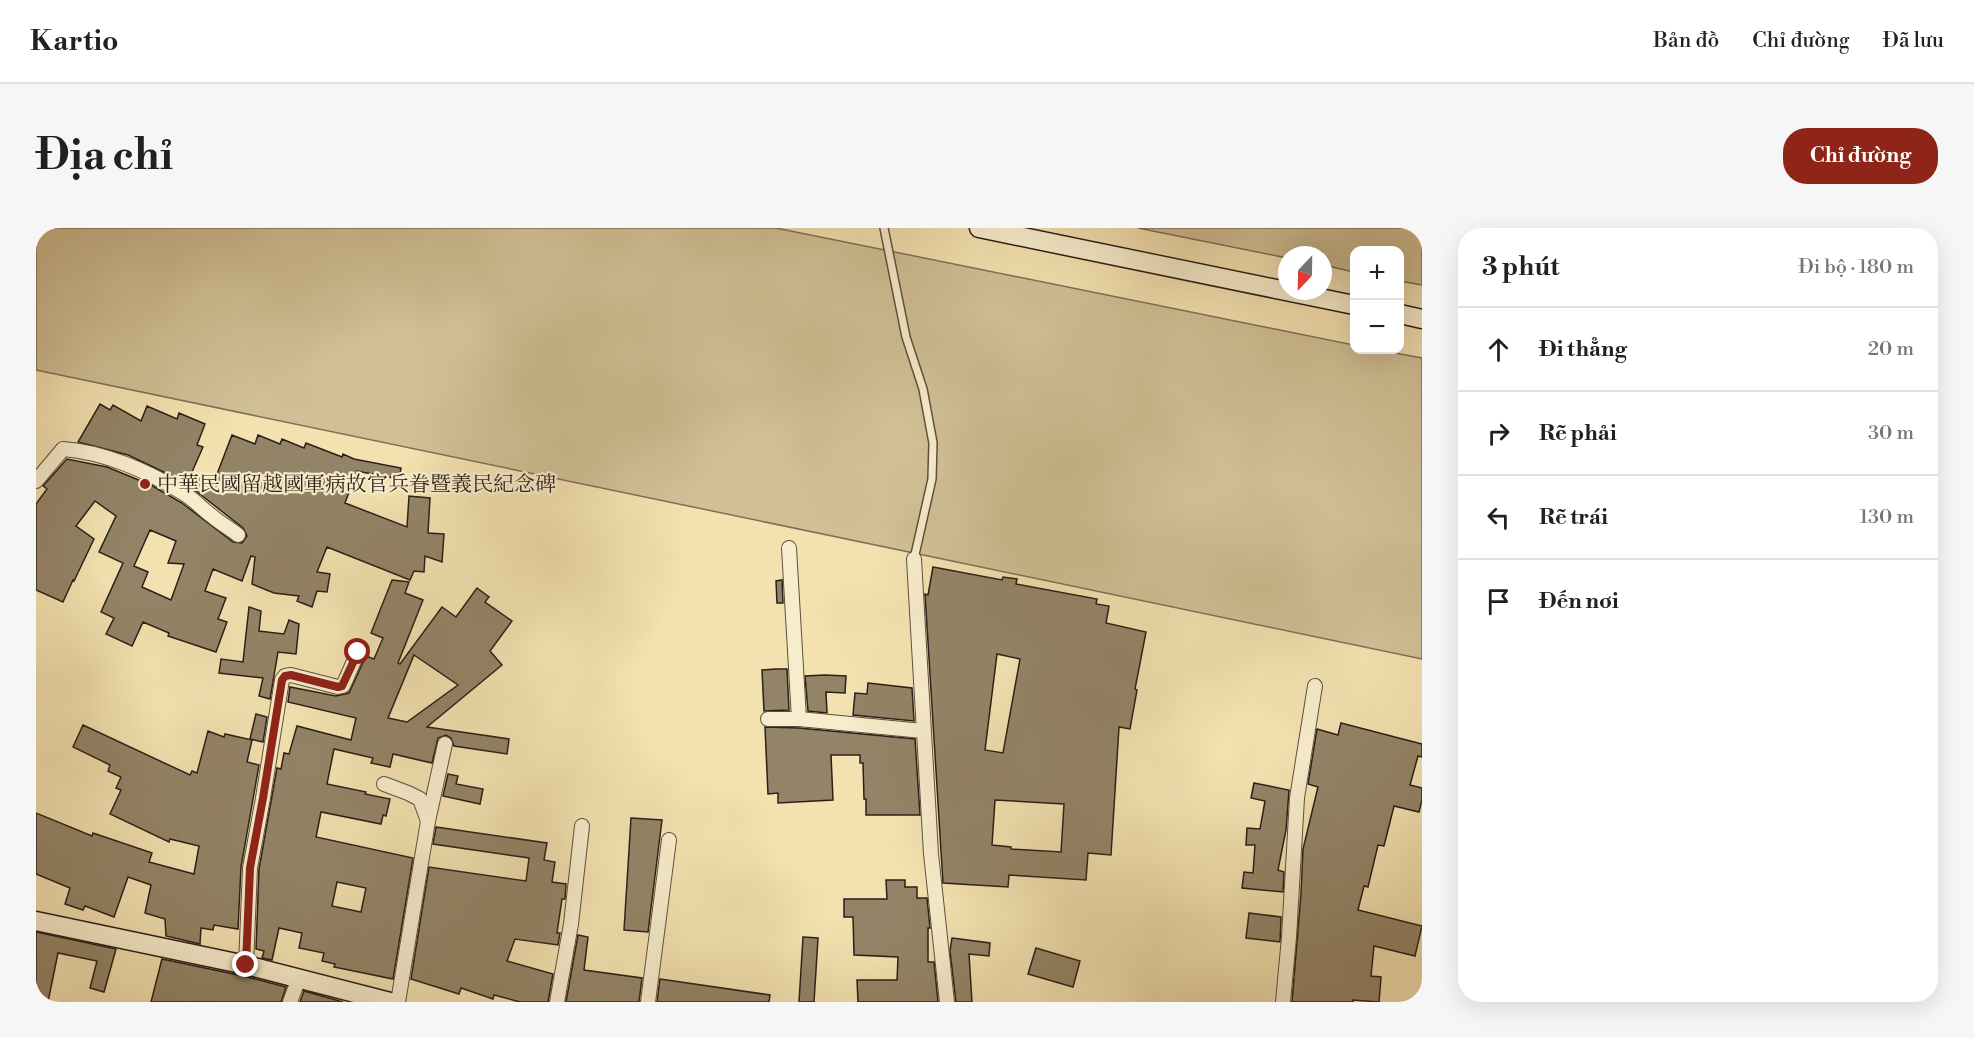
<!DOCTYPE html>
<html lang="vi">
<meta charset="utf-8">
<style>
body{margin:0;font-family:"Libre Bodoni","Noto Serif SC",serif;background:#f6f6f6;color:#202124}
.controls{position:absolute;right:18px;top:18px;display:grid;overflow:hidden;border-radius:12px;box-shadow:0 6px 24px #0002}
.controls button{width:54px;height:54px;display:grid;place-items:center;padding:0;border:0;border-bottom:2px solid #e0e0e0;background:#fff;color:#202124;font:30px sans-serif}
.compass{position:absolute;left:1242px;top:18px;width:54px;height:54px;border-radius:50%;background:#fff;box-shadow:0 6px 24px #0002;rotate:202deg}
.stop{position:absolute;width:18px;height:18px;margin:-14px;border:4px solid #8f2418;border-radius:50%;background:#fff}
.stop.end{background:#8f2418;border-color:#fff;box-shadow:0 2px 6px #0008}
.list{margin:0;padding:0;list-style:none}
h2{display:flex;justify-content:space-between;align-items:center;height:78px;margin:0;padding:0 24px;font-size:26px}
h2 small{font-size:20px;font-weight:400;color:#757577}
.list li{display:grid;grid-template-columns:39px 1fr auto;gap:18px;align-items:center;box-sizing:border-box;height:84px;padding:0 24px;border-top:2px solid #e0e0e0}
.list b{display:block;font-size:22px;white-space:nowrap}
.list em{font-size:20px;font-style:normal;color:#757577}
.icon{flex:none;width:33px;height:33px;fill:none;stroke:currentColor;stroke-width:2;stroke-linecap:round;stroke-linejoin:round}
.map{position:relative;flex:none;width:1386px;height:774px;overflow:hidden;border-radius:24px}
header{display:flex;align-items:center;gap:36px;box-sizing:border-box;height:84px;padding:0 30px;background:#fff;border-bottom:2px solid #e0e0e0}
header strong{font-size:28px}
nav{display:flex;gap:33px;margin-inline-start:auto;font-size:21px}
.intro{display:flex;align-items:center;justify-content:space-between;box-sizing:border-box;height:144px;padding:0 36px}
h1{margin:0;font-size:42px}
.button{padding:15px 27px;border-radius:24px;background:#8f2418;color:#fff;font-size:21px;font-weight:700}
main{display:flex;gap:36px;padding:0 36px}
aside{flex:1;background:#fff;border-radius:24px;box-shadow:0 6px 24px #0002}
.map>svg:first-child{display:block}
</style>
<header>
<strong>Kartio</strong>
<nav><a>Bản đồ</a><a>Chỉ đường</a><a>Đã lưu</a></nav>
</header>
<div class="intro"><h1>Địa chỉ</h1><a class="button">Chỉ đường</a></div>
<main>
<div class="map">
<svg width="1386" height="774" viewBox="0 0 1386 774">
<rect width="100%" height="100%" fill="#f3e1b0"/>
<filter id="stains"><feTurbulence type="fractalNoise" baseFrequency=".00333" numOctaves="4"/><feColorMatrix values="0 0 0 0 .2 0 0 0 0 .09 0 0 0 0 .02 0 0 0 .5 -.17"/></filter>
<radialGradient id="worn" r=".72"><stop offset=".6" stop-color="#630" stop-opacity="0"/><stop offset="1" stop-color="#630" stop-opacity=".3"/></radialGradient>
<!-- green -->
<g fill="#d1c096" stroke="#7e7057" stroke-width="1.5">
<polygon points="0,0 740,0 1318,117 1318,122 1343,122 1386,130 1386,431 0,142"/>
<polygon points="1102,0 1386,0 1386,57 1364,53 1364,22 1318,22 1318,44 1287,37 1287,27 1251,27 1251,30"/>
</g>
<!-- building -->
<g fill="#938467" stroke="#2b1f18" stroke-width="1.5" fill-rule="evenodd">
<path d="M64 176 74 182 77 177 105 193 111 178 141 191 143 185 169 196 161 217 167 219 156 244 178 254 196 207 219 216 222 207 244 216 246 211 268 220 270 215 306 229 307 226 318 231 365 240 363 251 321 243 309 275 371 299 373 268 394 270 392 305 408 306 406 334 389 328 388 344 378 343 374 352 291 319 281 344 294 346 291 364 281 363 276 379 261 373 263 368 238 365 216 356 219 329 215 328 206 353 177 341 169 363 190 370 182 391 191 394 180 424 132 408 133 405 107 394 96 418 70 406 78 390 65 384 87 335 63 324 80 288 59 273 40 298 58 311 38 353 37 352 27 374 0 362V276L11 261 7 258 31 231 71 239 115 257 146 275 197 314 206 315 211 308 207 300 160 263 138 249 92 227 42 214ZM114 302 140 313 132 335 148 336 135 372 106 359 112 344 98 338Z"/>
<path d="M897 339 966 352 967 349 981 351 980 356 1061 371 1060 376 1073 378 1070 395 1110 404 1099 461 1101 462 1094 501 1083 499 1075 627 1052 625 1050 652 973 647 972 659 907 655 889 366 892 367ZM961 426 984 431 967 525 949 522ZM959 572 1028 576 1025 624 975 621V619L956 617Z"/>
<path d="M356 352 373 354 369 365 387 372 362 435 364 436 406 379 420 389 441 360 453 369 449 374 476 393 454 423 466 437 391 499 473 511 471 526 418 518 415 510 410 507 402 510 396 535 357 526 354 539 335 535 337 530 298 521 291 556 330 564 329 566 354 571 350 588 347 587 345 596 285 584 280 609 377 630 357 751 298 739 299 736 286 733 288 725 263 720 266 705 243 700 236 732 226 730 228 723 220 721 223 641 241 540 245 541 248 525 253 526 261 498 315 512 320 490 252 474 254 459 300 468 313 465 330 428 338 431 347 410 335 405ZM378 427 422 457 371 494 352 490ZM301 654 330 660 325 684 296 678Z"/>
<polygon points="746,352 747,375 741,375 740,353"/>
<polygon points="213,379 225,383 223,403 248,406 253,392 263,396 260,426 242,424 234,471 223,468 227,450 183,445 185,431 207,434"/>
<polygon points="740,441 751,441 753,482 728,483 726,442"/>
<polygon points="789,447 810,448 809,465 790,464 791,485 772,483 769,448"/>
<polygon points="832,455 876,460 878,493 817,487 819,465 831,466"/>
<polygon points="220,486 231,489 227,514 214,511"/>
<polygon points="1305,495 1386,516 1386,529 1382,528 1374,557 1386,560 1386,572 1383,584 1358,578 1348,618 1342,617 1332,659 1328,658 1322,682 1386,698 1379,728 1338,718 1335,748 1345,749 1343,774 1317,772 1317,774 1256,774 1265,666 1267,621 1282,559 1272,556 1281,501 1302,507"/>
<polygon points="47,497 154,547 156,543 161,545 172,503 188,509 189,506 216,512 211,534 223,537 205,639 202,701 178,697 177,702 165,700 164,716 130,708 129,691 109,685 115,657 92,649 78,689 49,678 47,682 29,676 34,660 0,646 0,585 56,608 57,605 116,625 113,634 158,646 163,618 134,611 133,614 74,586 85,562 80,560 85,549 72,543 74,537 37,519"/>
<polygon points="729,499 763,500 879,511 884,587 830,587 830,571 828,571 827,535 824,535 824,527 795,527 797,572 742,575 742,565 732,566"/>
<polygon points="412,546 422,548 420,556 447,561 444,576 407,568"/>
<polygon points="1218,555 1253,562 1250,602 1242,642 1248,644 1247,664 1206,660 1208,644 1217,645 1219,617 1210,617 1211,600 1224,601 1229,573 1215,570"/>
<polygon points="595,590 626,592 612,704 588,702"/>
<polygon points="400,599 511,615 508,632 519,634 516,654 530,656 529,671 526,671 521,705 524,705 522,717 479,711 471,733 517,746 512,774 484,774 458,767 457,771 425,760 423,766 375,751 393,639 490,653 493,630 397,616"/>
<polygon points="850,652 869,652 869,659 881,659 881,670 891,670 894,700 892,700 892,734 898,734 902,774 822,774 821,752 861,752 862,729 818,727 817,689 808,689 808,671 851,671"/>
<polygon points="1213,685 1245,689 1244,714 1210,710"/>
<polygon points="0,704 80,721 68,764 54,760 61,733 22,725 12,774 0,774"/>
<polygon points="542,707 552,709 548,742 606,750 603,774 530,774"/>
<polygon points="767,709 782,710 778,774 763,774"/>
<polygon points="916,710 954,715 953,728 933,726 936,774 920,774 914,723"/>
<polygon points="1000,720 1044,733 1037,759 992,746"/>
<polygon points="126,731 207,748 250,759 245,774 115,774"/>
<polygon points="624,751 734,767 733,774 621,774"/>
<polygon points="268,763 307,774 264,774"/>
</g>
<g fill="none" stroke-linecap="round" stroke-linejoin="round">
<!-- lane casing -->
<g stroke="#5d503e" stroke-width="10">
<polyline id="lane" points="848,0 870,109 887,161 897,215 896,251 878,331"/>
</g>
<!-- street casing -->
<g stroke="#5d503e" stroke-width="16">
<g id="street">
<path d="M0 253 27 221C68 224 112 243 147 265 158 271 166 281 176 288 184 295 193 300 202 307"/>
<polyline points="753,320 763,491"/>
<polyline points="878,331 895,626 911,774"/>
<polyline points="732,491 763,491 887,503"/>
<polyline points="348,556 372,565 384,571 392,593"/>
<polyline points="210,737 214,640 227,570 246,452 249,448 255,447 302,459 307,458 322,424"/>
<polyline points="254,774 263,750"/>
<polyline points="362,774 392,593 409,516"/>
<polyline points="521,774 535,696 546,598"/>
<polyline points="612,774 633,612"/>
<polyline points="1247,774 1253,709 1261,570 1279,458"/>
</g>
</g>
<!-- secondary casing -->
<g stroke="#2b1f18" stroke-width="21">
<g id="secondary">
<polyline points="943,0 1318,77"/>
<polyline points="1364,86 1386,91"/>
<polyline points="0,693 210,737 354,774"/>
</g>
</g>
<!-- lane -->
<use href="#lane" stroke="#f7eccc" stroke-width="7"/>
<!-- street -->
<use href="#street" stroke="#f7eccc" stroke-width="14"/>
<!-- secondary -->
<use href="#secondary" stroke="#f7eccc" stroke-width="18"/>
</g>
<g fill="none" stroke-linecap="round" stroke-linejoin="round">
<!-- route -->
<polyline stroke="#8f2418" stroke-width="8" points="210,737 214,640 227,570 246,452 249,448 255,447 302,459 306,458 322,424"/>
</g>
<!-- markers -->
<circle fill="#8f2418" stroke="#f7eccc" stroke-width="2" cx="109" cy="256" r="6"/>
<g text-anchor="middle" stroke-width="4.5" stroke-linejoin="round" paint-order="stroke">
<!-- poi labels -->
<g font-size="21" fill="#2b1f18" stroke="#f7eccc" text-anchor="start">
<text x="121" y="263">中華民國留越國軍病故官兵眷暨義民紀念碑</text>
</g>
</g>
<rect width="100%" height="100%" filter="url(#stains)"/>
<rect width="100%" height="100%" fill="url(#worn)"/>
</svg>
<div class="controls">
<button>+</button>
<button>−</button>
</div>
<svg class="compass" viewBox="-18 -18 36 36"><path d="M0-13l5 13h-10z" fill="#e53935"/><path d="M0 13l5-13h-10z" fill="#757577"/></svg>
<div class="stop" style="left:322px;top:424px"></div>
<div class="stop end" style="left:210px;top:737px"></div>
</div>
<aside>
<h2>3 phút<small>Đi bộ · 180 m</small></h2>
<ul class="list">
<li><svg class="icon" aria-label="ahead" viewBox="0 0 24 24"><path d="M12 20V5M6 11l6-6 6 6"/></svg><div><b>Đi thẳng</b></div><em>20 m</em></li>
<li><svg class="icon" aria-label="right" viewBox="0 0 24 24"><path d="M7 20v-9h11M14 6l5 5-5 5"/></svg><div><b>Rẽ phải</b></div><em>30 m</em></li>
<li><svg class="icon" aria-label="left" viewBox="0 0 24 24"><path d="M17 20v-9H6M10 6l-5 5 5 5"/></svg><div><b>Rẽ trái</b></div><em>130 m</em></li>
<li><svg class="icon" aria-label="arrive" viewBox="0 0 24 24"><path d="M6 21V4h12l-3 4 3 4H6"/></svg><div><b>Đến nơi</b></div></li>
</ul>
</aside>
</main>
